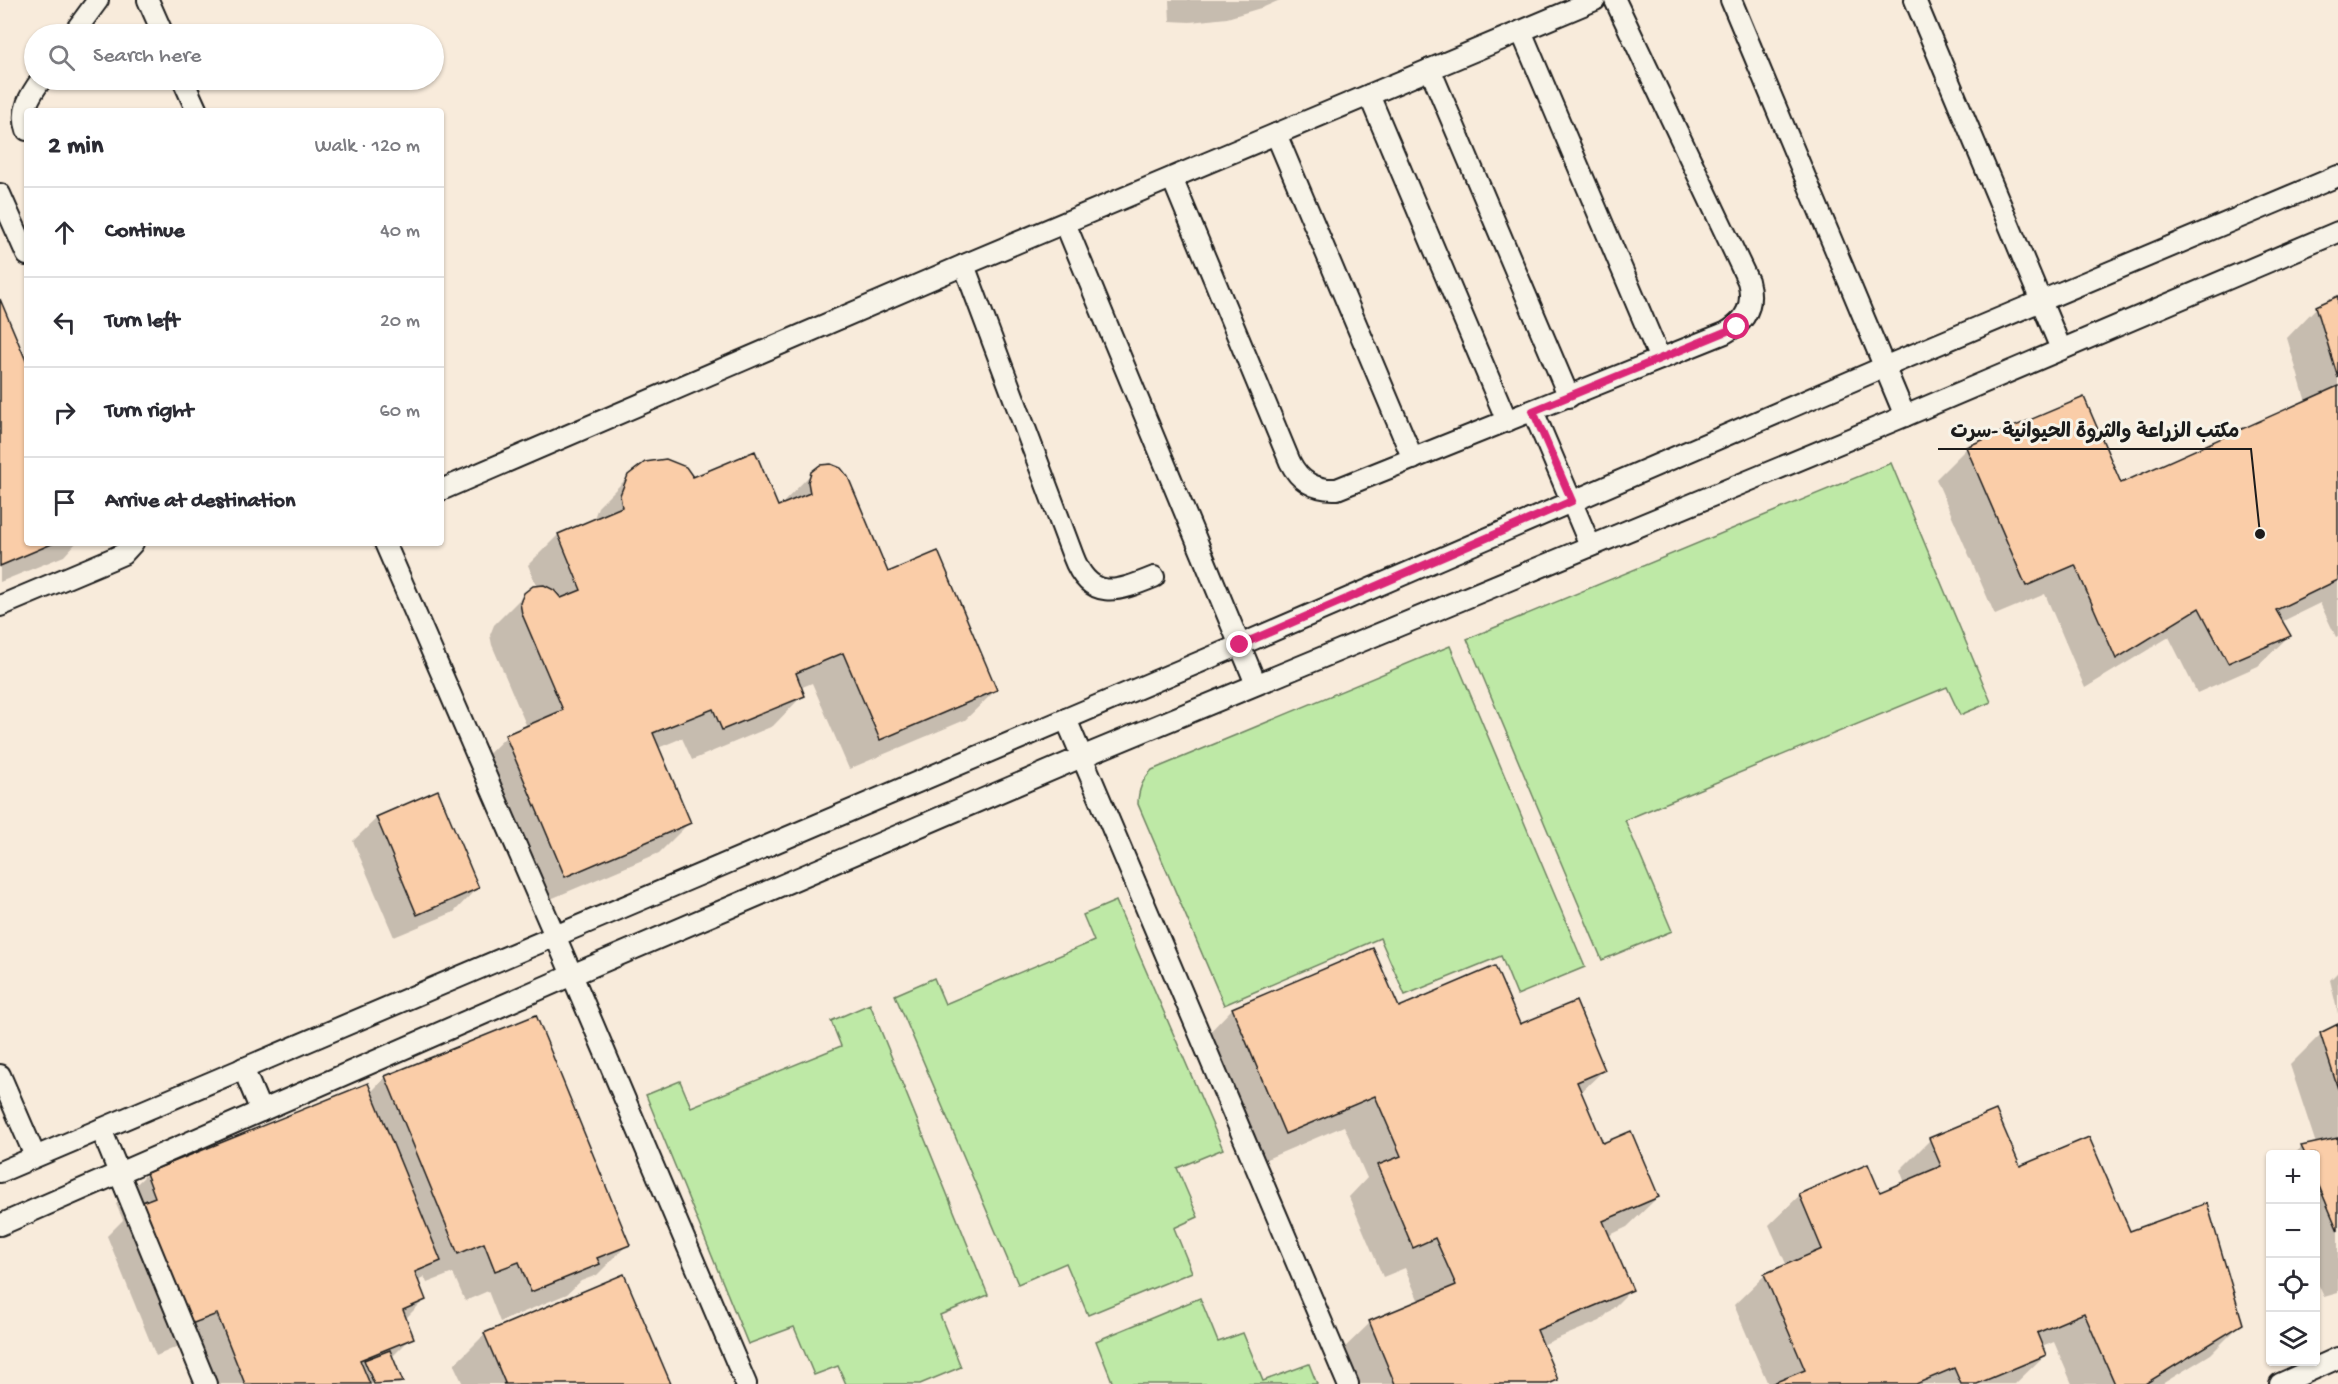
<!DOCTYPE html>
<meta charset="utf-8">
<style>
body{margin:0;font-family:"Gochi Hand","Playpen Sans Arabic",sans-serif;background:#f7f7f7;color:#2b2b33}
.controls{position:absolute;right:18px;bottom:18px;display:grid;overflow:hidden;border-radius:6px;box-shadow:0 2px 4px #0004}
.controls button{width:54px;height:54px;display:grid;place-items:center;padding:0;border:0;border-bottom:2px solid #e1e1e2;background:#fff;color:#2b2b33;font:30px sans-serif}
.stop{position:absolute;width:18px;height:18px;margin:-14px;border:4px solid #db2777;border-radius:50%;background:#fff}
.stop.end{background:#db2777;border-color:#fff;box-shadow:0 2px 6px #0008}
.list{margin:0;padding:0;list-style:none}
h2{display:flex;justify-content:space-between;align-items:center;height:78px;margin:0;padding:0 24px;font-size:26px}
h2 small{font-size:20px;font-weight:400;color:#7c7c81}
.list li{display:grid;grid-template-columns:39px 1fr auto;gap:18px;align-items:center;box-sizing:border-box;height:90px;padding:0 24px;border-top:2px solid #e1e1e2}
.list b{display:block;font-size:22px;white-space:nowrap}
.list em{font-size:20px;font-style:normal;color:#7c7c81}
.icon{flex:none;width:33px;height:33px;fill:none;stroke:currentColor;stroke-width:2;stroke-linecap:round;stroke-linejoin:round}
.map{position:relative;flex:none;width:2338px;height:1384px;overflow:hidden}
.search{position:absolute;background:#fff;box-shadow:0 2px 4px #0004;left:24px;top:24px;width:420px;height:66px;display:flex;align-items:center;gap:15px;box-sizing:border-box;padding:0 21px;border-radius:33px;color:#7c7c81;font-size:22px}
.panel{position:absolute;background:#fff;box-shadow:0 2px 4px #0004;left:24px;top:108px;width:420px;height:438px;border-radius:6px}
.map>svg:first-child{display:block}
</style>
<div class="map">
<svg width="2338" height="1384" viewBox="0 0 2338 1384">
<rect width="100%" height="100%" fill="#f8ebdb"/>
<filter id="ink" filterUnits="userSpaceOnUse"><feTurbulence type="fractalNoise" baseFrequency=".0167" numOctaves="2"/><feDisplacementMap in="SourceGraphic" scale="12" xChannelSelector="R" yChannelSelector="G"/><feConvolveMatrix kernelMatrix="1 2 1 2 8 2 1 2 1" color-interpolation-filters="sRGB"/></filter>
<g filter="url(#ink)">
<!-- green -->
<g fill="#bee9a6" stroke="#6d8261" stroke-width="1.5">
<polygon points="1891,463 1991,702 1960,715 1947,687 1625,820 1672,931 1602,960 1467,639"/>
<path d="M1450 646 1585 967 1517 995 1501 956 1405 995 1380 938 1224 1005 1138 804C1138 790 1142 780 1152 770Z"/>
<polygon points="1116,901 1223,1149 1177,1168 1198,1217 1174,1228 1192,1272 1088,1315 1066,1263 1018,1284 895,995 934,978 945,1004 1094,941 1083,915"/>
<polygon points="870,1004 988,1295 940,1315 961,1367 920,1384 846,1384 838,1366 814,1375 794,1327 748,1344 646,1095 680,1081 691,1107 841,1046 831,1021"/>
<polygon points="1200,1298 1218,1342 1243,1333 1263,1381 1309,1364 1317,1384 1113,1384 1096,1341"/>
</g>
<!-- shadow -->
<g fill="#0003">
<polygon points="1169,0 1280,0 1264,7 1227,18 1190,22 1170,21"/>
<polygon points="2338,298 2338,636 2336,637 2320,603 2281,622 2289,636 2258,666 2197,693 2169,637 2085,688 2045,594 1995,615 1936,479 1967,448 2120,485 2306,402 2287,338 2317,307"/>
<polygon points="0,303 27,367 27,543 76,543 64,556 0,582"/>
<polygon points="812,473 887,574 996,690 965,720 849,769 812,683 800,688 803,695 773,726 692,760 682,738 658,748 690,822 659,853 534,906 475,767 506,737 527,727 492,645 490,635 494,625 525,594 537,587 528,565 558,535 593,521 598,507 629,476 693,478 778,508"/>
<polygon points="377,818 477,888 454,912 394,937 353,841"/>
<polygon points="1373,950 1398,1009 1519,1026 1604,1070 1580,1093 1602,1145 1658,1197 1627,1227 1608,1236 1631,1290 1600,1321 1542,1345 1557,1379 1552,1384 1352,1384 1339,1353 1370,1323 1419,1302 1405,1268 1383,1277 1349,1197 1367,1178 1344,1126 1255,1164 1202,1040 1232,1009"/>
<polygon points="2338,972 2338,1014 2330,980"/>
<polygon points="2338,1025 2338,1293 2324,1297 2316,1279 2316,1154 2294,1154 2302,1147 2316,1144 2290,1065 2321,1034"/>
<polygon points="386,1077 628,1244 597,1275 581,1281 567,1294 500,1322 488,1291 465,1301 453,1273 427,1283 424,1276 417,1283 424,1300 405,1319 412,1337 391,1358 402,1382 400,1384 203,1384 186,1343 156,1356 107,1236 123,1220 116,1204 147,1174 370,1093"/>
<polygon points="1930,1140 2019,1168 2129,1233 2242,1323 2211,1354 2162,1384 2072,1384 2054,1342 2042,1347 2045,1355 2015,1384 1768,1384 1734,1305 1765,1275 1787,1266 1769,1225 1800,1195 1879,1194 1905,1183 1900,1170"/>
<polygon points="485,1334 669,1384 463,1384 454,1365"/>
</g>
<!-- building -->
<g fill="#facda8" stroke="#1c1c1c" stroke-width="1.5">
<polygon points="2338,296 2338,378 2316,306"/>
<polygon points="0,299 27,363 27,543 54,543 0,566"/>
<polygon points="2338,386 2338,580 2276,610 2291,636 2228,663 2199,608 2116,659 2075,565 2026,586 1966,447 2084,397 2121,483"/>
<polygon points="755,451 778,506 810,493 808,482 811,472 820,465 831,464 841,468 848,477 888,572 938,551 997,690 880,740 843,653 796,673 805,696 722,730 713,709 653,733 691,823 565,877 505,735 563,710 522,614 520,603 524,593 533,586 544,585 554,590 561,598 581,590 558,534 622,507 620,495 628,475 645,462 666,459 686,467 693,477"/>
<polygon points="438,790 479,888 417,915 376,817"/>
<polygon points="1373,948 1399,1007 1495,966 1520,1024 1576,1001 1605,1070 1577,1082 1603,1143 1631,1131 1659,1197 1603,1221 1633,1290 1537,1330 1558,1380 1548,1384 1395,1384 1369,1321 1456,1285 1435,1238 1413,1248 1378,1165 1401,1156 1375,1096 1285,1134 1232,1008"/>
<polygon points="536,1015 630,1245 597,1258 600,1264 531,1292 519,1262 495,1271 484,1243 458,1254 385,1076"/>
<polygon points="2338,1024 2338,1089 2320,1033"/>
<polygon points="368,1083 441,1261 415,1272 426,1300 403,1310 414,1338 360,1360 370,1384 245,1384 217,1314 186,1326 137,1204 155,1197 146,1173"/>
<polygon points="1996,1110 2020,1166 2089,1137 2130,1231 2207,1203 2243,1324 2145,1384 2115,1384 2084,1313 2037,1333 2046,1355 1977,1384 1961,1384 1954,1368 1916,1384 1771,1384 1805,1370 1764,1274 1822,1249 1799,1194 1868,1164 1880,1192 1941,1166 1929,1138"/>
<polygon points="2338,1138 2338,1231 2316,1179 2316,1154 2305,1154 2301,1146"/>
<polygon points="624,1274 671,1384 503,1384 505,1383 484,1333"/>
<polygon points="390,1350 403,1382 374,1384 364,1360"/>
</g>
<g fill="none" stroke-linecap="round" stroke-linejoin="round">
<!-- lane casing -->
<g stroke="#1c1c1c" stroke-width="24">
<g id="lane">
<polyline points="148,0 163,34"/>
<polyline points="1731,0 1905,416"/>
<polyline points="1915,0 2061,349"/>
<polyline points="1521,31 1660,359"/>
<polyline points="73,34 98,0"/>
<polyline points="1430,69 1569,397"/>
<polyline points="183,80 197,111"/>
<polyline points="1369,95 1507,421"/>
<path d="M27 130C20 111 30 95 41 80"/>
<polyline points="1276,134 1413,459"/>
<path d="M1172 178 1290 462C1300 482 1315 490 1337 489L1725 333C1747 321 1754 304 1748 281L1615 0"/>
<polyline points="0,194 27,255"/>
<polyline points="1065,223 1256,684"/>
<path d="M964 265 1073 556C1090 602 1117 592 1154 577"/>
<polyline points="1533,411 1590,545"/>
<polyline points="441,490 964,265 1595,0"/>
<polyline points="385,543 572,975 746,1384"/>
<polyline points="0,606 114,558 123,554 133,543"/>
<polyline points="1066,719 1348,1384"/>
<polyline points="243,1068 261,1111"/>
<polyline points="0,1075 35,1156"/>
<polyline points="101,1129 206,1384"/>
<polyline points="0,1172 1240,645 1884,367 2338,176"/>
<polyline points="0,1225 572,975 1084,756 1905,416 2338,232"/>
<polyline points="2280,1384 2338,1358"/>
</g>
</g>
<!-- lane -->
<use href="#lane" stroke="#f7f3e8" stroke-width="20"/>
</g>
</g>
<g fill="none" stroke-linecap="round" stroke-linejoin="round" filter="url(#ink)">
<!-- route -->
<polyline stroke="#db2777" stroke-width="8" points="1240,645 1572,501 1533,411 1737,327"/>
</g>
<!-- callouts -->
<path fill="none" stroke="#1c1c1c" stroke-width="2" d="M2260 534L2251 449H1938"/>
<circle fill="#1c1c1c" stroke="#f7f3e8" stroke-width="2" cx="2260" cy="534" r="6"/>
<g font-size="20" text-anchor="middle" font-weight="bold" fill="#1c1c1c" stroke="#f7f3e8" stroke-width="6" stroke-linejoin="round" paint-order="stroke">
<text x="2095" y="437">مكتب الزراعة والثروة الحيوانية -سرت</text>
</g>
</svg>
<div class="controls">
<button>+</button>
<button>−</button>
<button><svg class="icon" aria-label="locate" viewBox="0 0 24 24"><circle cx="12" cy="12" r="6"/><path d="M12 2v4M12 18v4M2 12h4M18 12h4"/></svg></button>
<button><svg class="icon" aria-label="layers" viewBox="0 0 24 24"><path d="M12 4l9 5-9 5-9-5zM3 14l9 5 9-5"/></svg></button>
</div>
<div class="stop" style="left:1737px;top:327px"></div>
<div class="stop end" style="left:1240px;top:645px"></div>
<div class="search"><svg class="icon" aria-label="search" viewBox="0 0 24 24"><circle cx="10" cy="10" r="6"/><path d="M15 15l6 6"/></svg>Search here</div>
<section class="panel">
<h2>2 min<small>Walk · 120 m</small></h2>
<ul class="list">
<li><svg class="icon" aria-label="ahead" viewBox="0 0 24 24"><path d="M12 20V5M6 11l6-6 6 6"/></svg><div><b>Continue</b></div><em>40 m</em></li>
<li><svg class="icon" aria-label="left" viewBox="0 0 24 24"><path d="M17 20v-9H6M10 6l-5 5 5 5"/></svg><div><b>Turn left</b></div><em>20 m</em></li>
<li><svg class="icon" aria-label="right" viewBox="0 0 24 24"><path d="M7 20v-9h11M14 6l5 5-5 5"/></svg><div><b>Turn right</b></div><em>60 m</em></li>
<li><svg class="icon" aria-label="arrive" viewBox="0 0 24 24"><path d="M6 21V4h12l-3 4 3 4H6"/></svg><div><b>Arrive at destination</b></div></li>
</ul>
</section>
</div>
